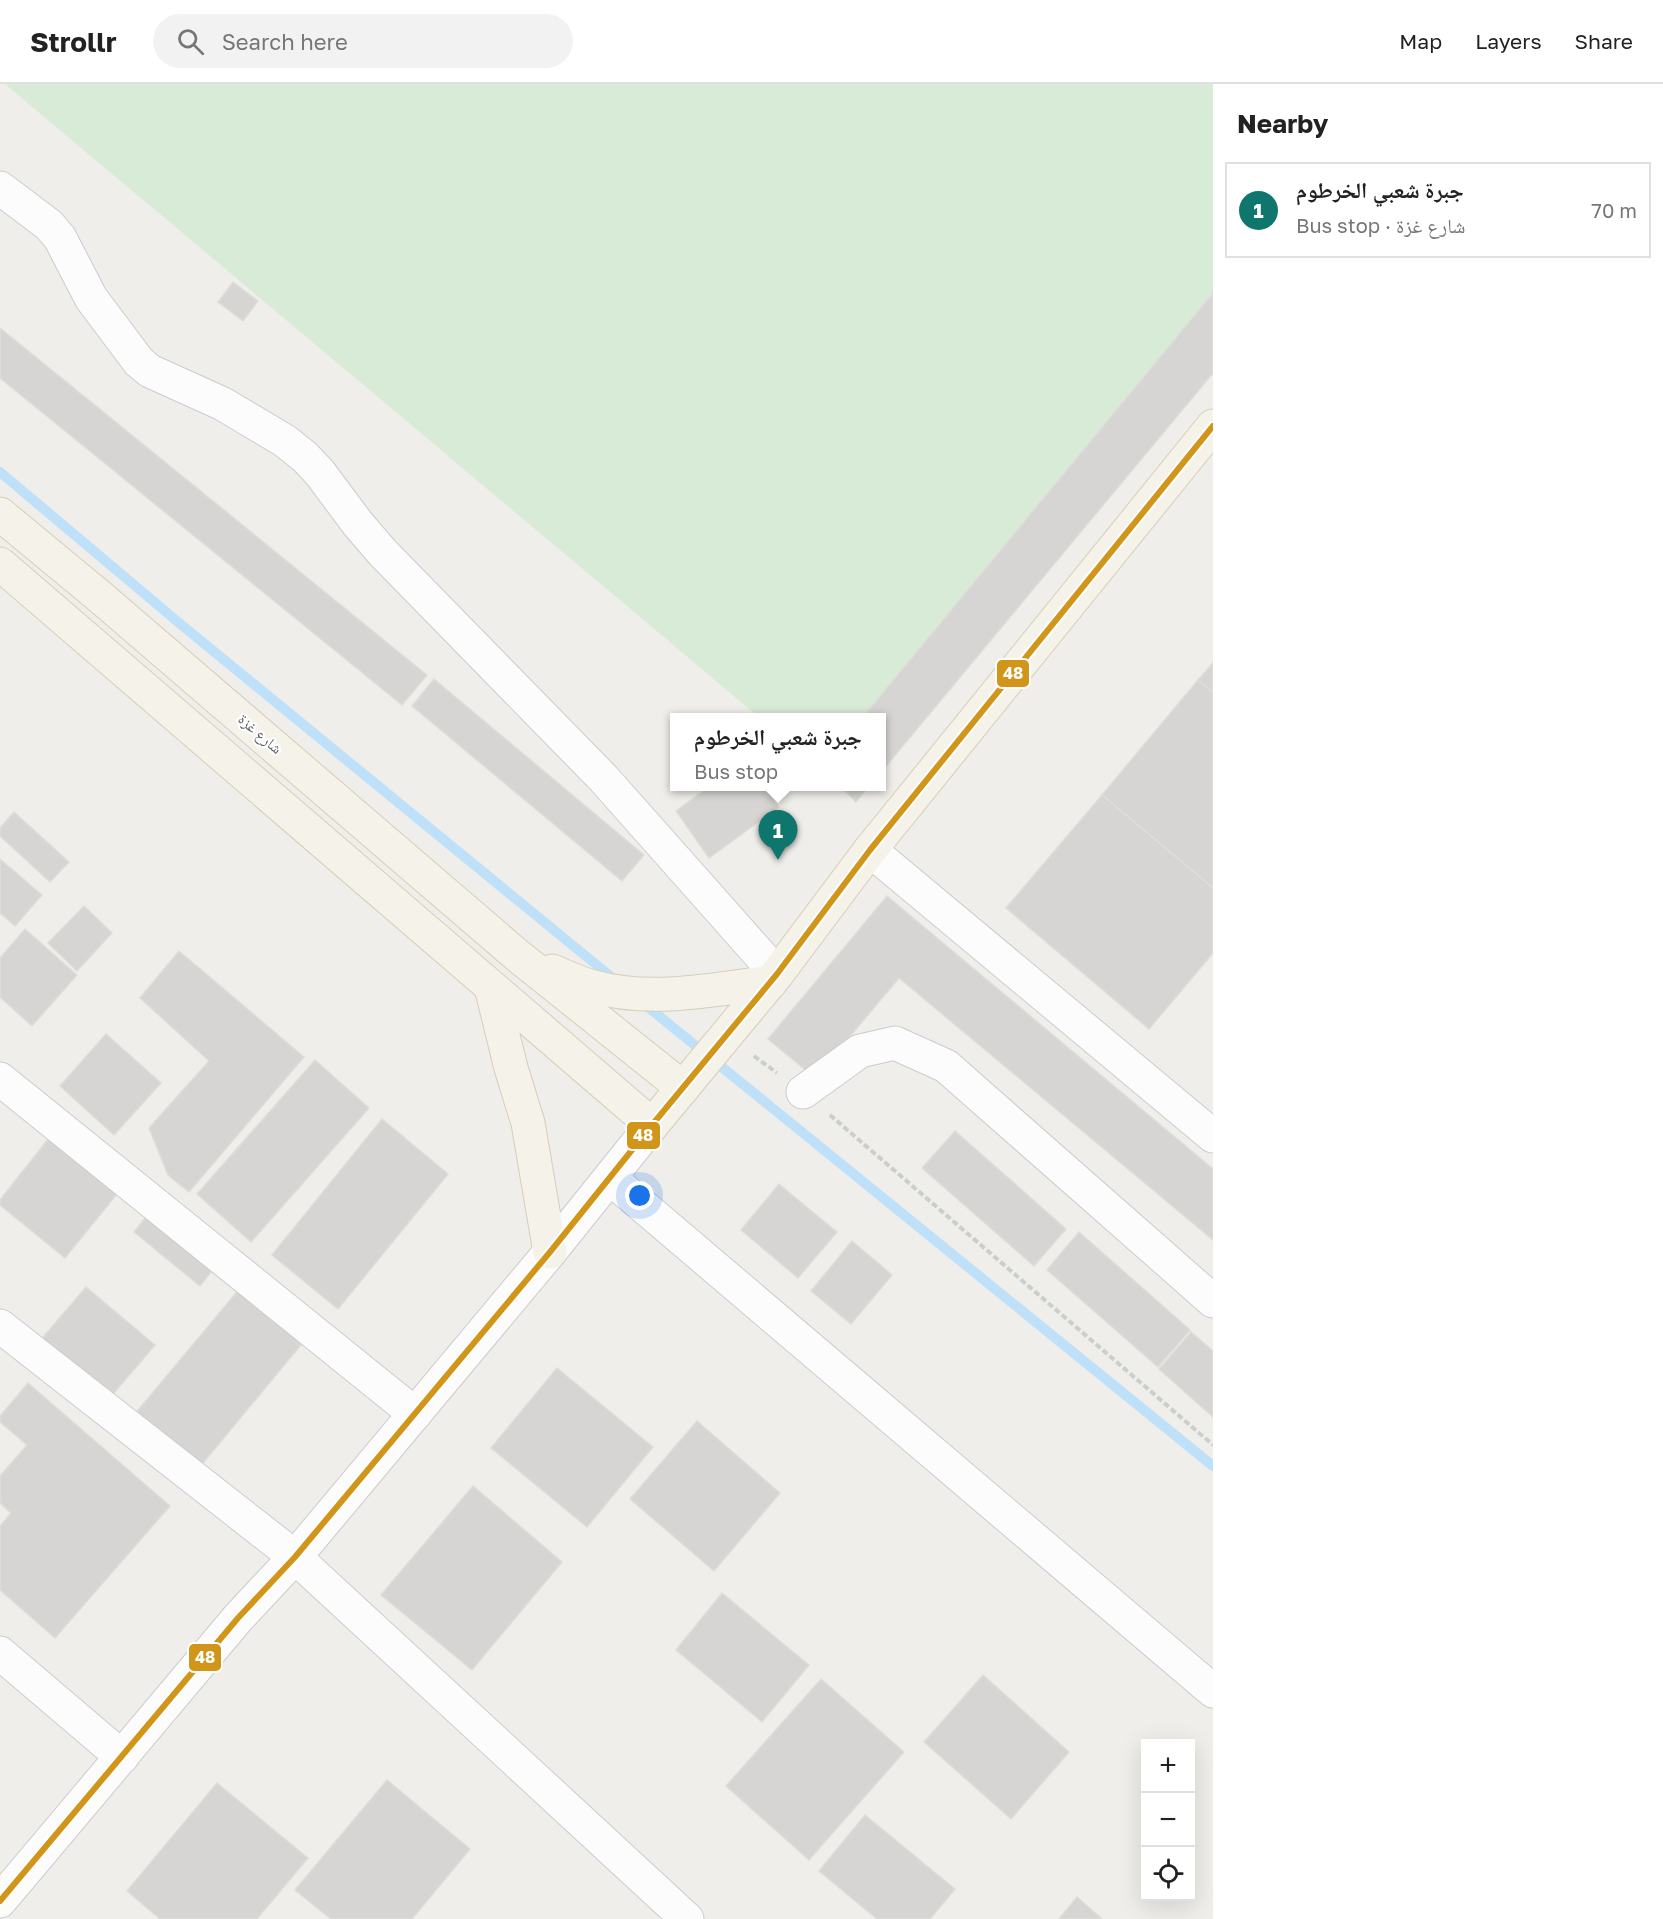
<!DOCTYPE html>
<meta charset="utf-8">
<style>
body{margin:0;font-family:"Golos Text","Noto Naskh Arabic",sans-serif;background:#f2f2f2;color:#222}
.controls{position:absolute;right:18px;bottom:18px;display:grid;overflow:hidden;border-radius:0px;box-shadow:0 6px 24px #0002}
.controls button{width:54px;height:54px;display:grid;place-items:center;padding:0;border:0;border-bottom:2px solid #e0e0e0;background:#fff;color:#222;font:30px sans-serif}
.you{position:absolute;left:640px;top:1112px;width:21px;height:21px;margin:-15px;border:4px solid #fff;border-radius:50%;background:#1a73e8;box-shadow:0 0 0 9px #1a73e833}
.badge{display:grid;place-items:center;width:39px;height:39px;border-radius:50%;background:#0f766e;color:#fff;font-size:20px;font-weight:700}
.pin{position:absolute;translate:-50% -50px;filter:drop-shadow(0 2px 3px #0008)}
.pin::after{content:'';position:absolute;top:32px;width:21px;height:18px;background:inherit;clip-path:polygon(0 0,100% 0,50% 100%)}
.popup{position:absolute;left:670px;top:629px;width:216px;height:78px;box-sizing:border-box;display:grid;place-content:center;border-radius:0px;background:#fff;filter:drop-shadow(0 2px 4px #0005);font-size:20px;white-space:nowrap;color:#767676}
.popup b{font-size:22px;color:#222}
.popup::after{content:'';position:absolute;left:50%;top:100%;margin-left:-12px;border:12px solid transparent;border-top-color:#fff}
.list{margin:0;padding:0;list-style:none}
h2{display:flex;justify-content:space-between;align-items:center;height:78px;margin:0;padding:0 24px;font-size:26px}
h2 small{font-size:20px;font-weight:400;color:#767676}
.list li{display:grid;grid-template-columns:39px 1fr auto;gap:18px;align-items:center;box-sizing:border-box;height:96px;margin:0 12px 12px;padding:0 12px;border:2px solid #e0e0e0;border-radius:0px}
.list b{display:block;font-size:22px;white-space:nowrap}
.list p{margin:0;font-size:20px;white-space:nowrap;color:#767676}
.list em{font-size:20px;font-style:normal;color:#767676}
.icon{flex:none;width:33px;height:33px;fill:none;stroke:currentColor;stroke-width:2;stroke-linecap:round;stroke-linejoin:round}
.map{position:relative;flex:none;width:1213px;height:1835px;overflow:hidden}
header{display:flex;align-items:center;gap:36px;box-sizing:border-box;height:84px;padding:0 30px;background:#fff;border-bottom:2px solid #e0e0e0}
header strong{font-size:28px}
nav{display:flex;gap:33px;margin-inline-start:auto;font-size:21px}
.search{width:420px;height:54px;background:#f2f2f2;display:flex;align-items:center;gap:15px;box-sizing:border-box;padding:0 21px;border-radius:33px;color:#767676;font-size:22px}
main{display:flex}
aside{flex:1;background:#fff}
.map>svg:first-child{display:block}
</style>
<header>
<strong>Strollr</strong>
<div class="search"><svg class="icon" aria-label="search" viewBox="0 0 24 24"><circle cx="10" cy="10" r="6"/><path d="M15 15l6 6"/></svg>Search here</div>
<nav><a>Map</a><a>Layers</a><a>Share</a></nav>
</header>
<main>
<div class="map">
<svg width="1213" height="1835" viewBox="0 0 1213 1835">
<rect width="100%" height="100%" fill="#efeeea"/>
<!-- green -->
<polygon fill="#d8ebd6" points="5,0 1213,0 1213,289 882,687 882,634 759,633"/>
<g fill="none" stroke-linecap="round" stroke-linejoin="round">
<!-- stream -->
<g stroke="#bfe0f9" stroke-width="10">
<polyline points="0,388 184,543 615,896"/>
<polyline points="643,919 1213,1382"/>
</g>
</g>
<!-- building -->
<g fill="#d6d5d3" stroke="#deddd9" stroke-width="1.5">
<polygon points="233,198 258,217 243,237 218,218"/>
<polygon points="1213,209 1213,289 882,687 882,634 862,634"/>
<polygon points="0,244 427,591 402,621 0,294"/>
<polygon points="1213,579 1213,609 1198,596"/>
<polygon points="434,595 644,771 622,797 412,622"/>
<polygon points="1198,596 1213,609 1213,804 1102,711"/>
<polygon points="710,702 765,702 779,723 709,774 676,727"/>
<polygon points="840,702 869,702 856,718"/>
<polygon points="1102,711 1213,804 1213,869 1149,945 1006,824"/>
<polygon points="14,728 69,778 50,798 0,752 0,744"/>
<polygon points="0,775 42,811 15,842 0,829"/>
<polygon points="887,812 1213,1085 1213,1156 899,894 815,994 768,955"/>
<polygon points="84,822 112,849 77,887 48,859"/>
<polygon points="25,845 77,891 32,942 0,913 0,874"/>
<polygon points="179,867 304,973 189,1108 168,1091 149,1044 209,977 140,914"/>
<polygon points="106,950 161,999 114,1051 60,1002"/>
<polygon points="315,976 369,1024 251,1158 197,1110"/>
<polygon points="382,1035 448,1090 338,1225 272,1171"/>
<polygon points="955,1047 1066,1145 1034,1182 922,1084"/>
<polygon points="52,1050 121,1105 65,1174 0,1121 0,1116"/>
<polygon points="779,1100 837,1148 798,1194 741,1146"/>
<polygon points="149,1129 215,1183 200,1202 134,1148"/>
<polygon points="1079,1148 1190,1246 1158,1283 1047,1186"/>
<polygon points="852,1157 892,1191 851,1240 811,1207"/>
<polygon points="86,1203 155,1261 108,1316 39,1258"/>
<polygon points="241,1203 305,1256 194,1390 129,1337"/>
<polygon points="1191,1248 1213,1267 1213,1333 1159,1285"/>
<polygon points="557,1284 653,1363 587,1443 491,1364"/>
<polygon points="28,1299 170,1422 55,1554 0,1506 0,1442 11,1429 0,1419 0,1392 27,1361 0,1338 0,1332"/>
<polygon points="697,1337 780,1409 714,1487 630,1415"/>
<polygon points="473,1402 562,1478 472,1586 381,1511"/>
<polygon points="722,1509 809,1581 762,1638 676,1566"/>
<polygon points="983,1591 1069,1668 1011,1735 924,1658"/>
<polygon points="821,1595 904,1668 809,1776 726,1702"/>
<polygon points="387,1696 470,1765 412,1835 331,1835 295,1806"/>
<polygon points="217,1699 308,1774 257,1835 160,1835 127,1807"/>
<polygon points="865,1731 955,1805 930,1835 877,1835 819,1787"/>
<polygon points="1077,1813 1102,1835 1059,1835"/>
</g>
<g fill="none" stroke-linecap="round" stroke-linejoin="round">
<!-- minor casing -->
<g stroke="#cbcccc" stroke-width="35">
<g id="minor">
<polyline points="0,104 49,141 60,154 91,214 139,278 150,287 223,320 285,357 305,373 320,389 358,440 383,469 604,695 777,890"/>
<polyline points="870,766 1213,1052"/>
<polyline points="0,995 415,1330"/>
<polyline points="803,1008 860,967 895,959 946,982 1213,1217"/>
<polyline points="610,1094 1213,1607"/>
<polyline points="0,1242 295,1473 687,1835"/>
<polyline points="0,1569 122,1673"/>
<polyline points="0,1817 238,1534 295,1473 550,1168 652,1041"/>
</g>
</g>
<!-- major casing -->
<g stroke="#d7ceb8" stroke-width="35">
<g id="major">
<polyline points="0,430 99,512 518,872 683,1004"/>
<polyline points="0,480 652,1041 777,890 870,766 1213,342"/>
<path d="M552 887C565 892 578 899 591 902 650 919 712 906 771 898"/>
<polyline points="491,903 511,984 528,1039 550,1168"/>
</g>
</g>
<!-- path -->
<g stroke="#cacfcc" stroke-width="4" stroke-dasharray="6 3" stroke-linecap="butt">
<polyline points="754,972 777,989"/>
<polyline points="830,1031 1213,1361"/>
</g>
<!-- minor -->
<use href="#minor" stroke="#fdfcfc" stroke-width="33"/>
<!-- major -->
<use href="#major" stroke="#f4f2e9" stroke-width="33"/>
<!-- bus-1 casing -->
<g stroke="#fff" stroke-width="10">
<polyline id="bus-1" points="0,1817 238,1534 295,1473 550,1168 652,1041 777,890 870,766 1213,342"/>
</g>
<!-- bus-1 -->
<use href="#bus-1" stroke="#d1951a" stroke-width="6"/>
</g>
<g text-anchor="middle" stroke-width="4.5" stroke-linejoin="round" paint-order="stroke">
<!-- street labels -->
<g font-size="15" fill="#5f6368" stroke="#fff">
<text transform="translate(260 650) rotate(41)" y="5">شارع غزة</text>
</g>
</g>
<g stroke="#fff" stroke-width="2">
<rect x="996" y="575" width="34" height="29" rx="6" fill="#d1951a"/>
<rect x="626" y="1037" width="35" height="29" rx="6" fill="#d1951a"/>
<rect x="188" y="1559" width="34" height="29" rx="6" fill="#d1951a"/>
</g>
<g font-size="16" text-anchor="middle" font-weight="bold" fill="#fff">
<text x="1013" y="595">48</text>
<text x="643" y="1057">48</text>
<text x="205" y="1579">48</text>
</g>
</svg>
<div class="controls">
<button>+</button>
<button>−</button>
<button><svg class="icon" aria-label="locate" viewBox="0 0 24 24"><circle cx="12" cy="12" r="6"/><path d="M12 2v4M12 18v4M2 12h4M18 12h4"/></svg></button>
</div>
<div class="you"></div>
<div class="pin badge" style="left:778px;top:776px">1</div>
<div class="popup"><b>جبرة شعبي الخرطوم</b>Bus stop</div>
</div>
<aside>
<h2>Nearby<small></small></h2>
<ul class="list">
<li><span class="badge">1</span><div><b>جبرة شعبي الخرطوم</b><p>Bus stop · شارع غزة</p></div><em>70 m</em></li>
</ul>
</aside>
</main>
